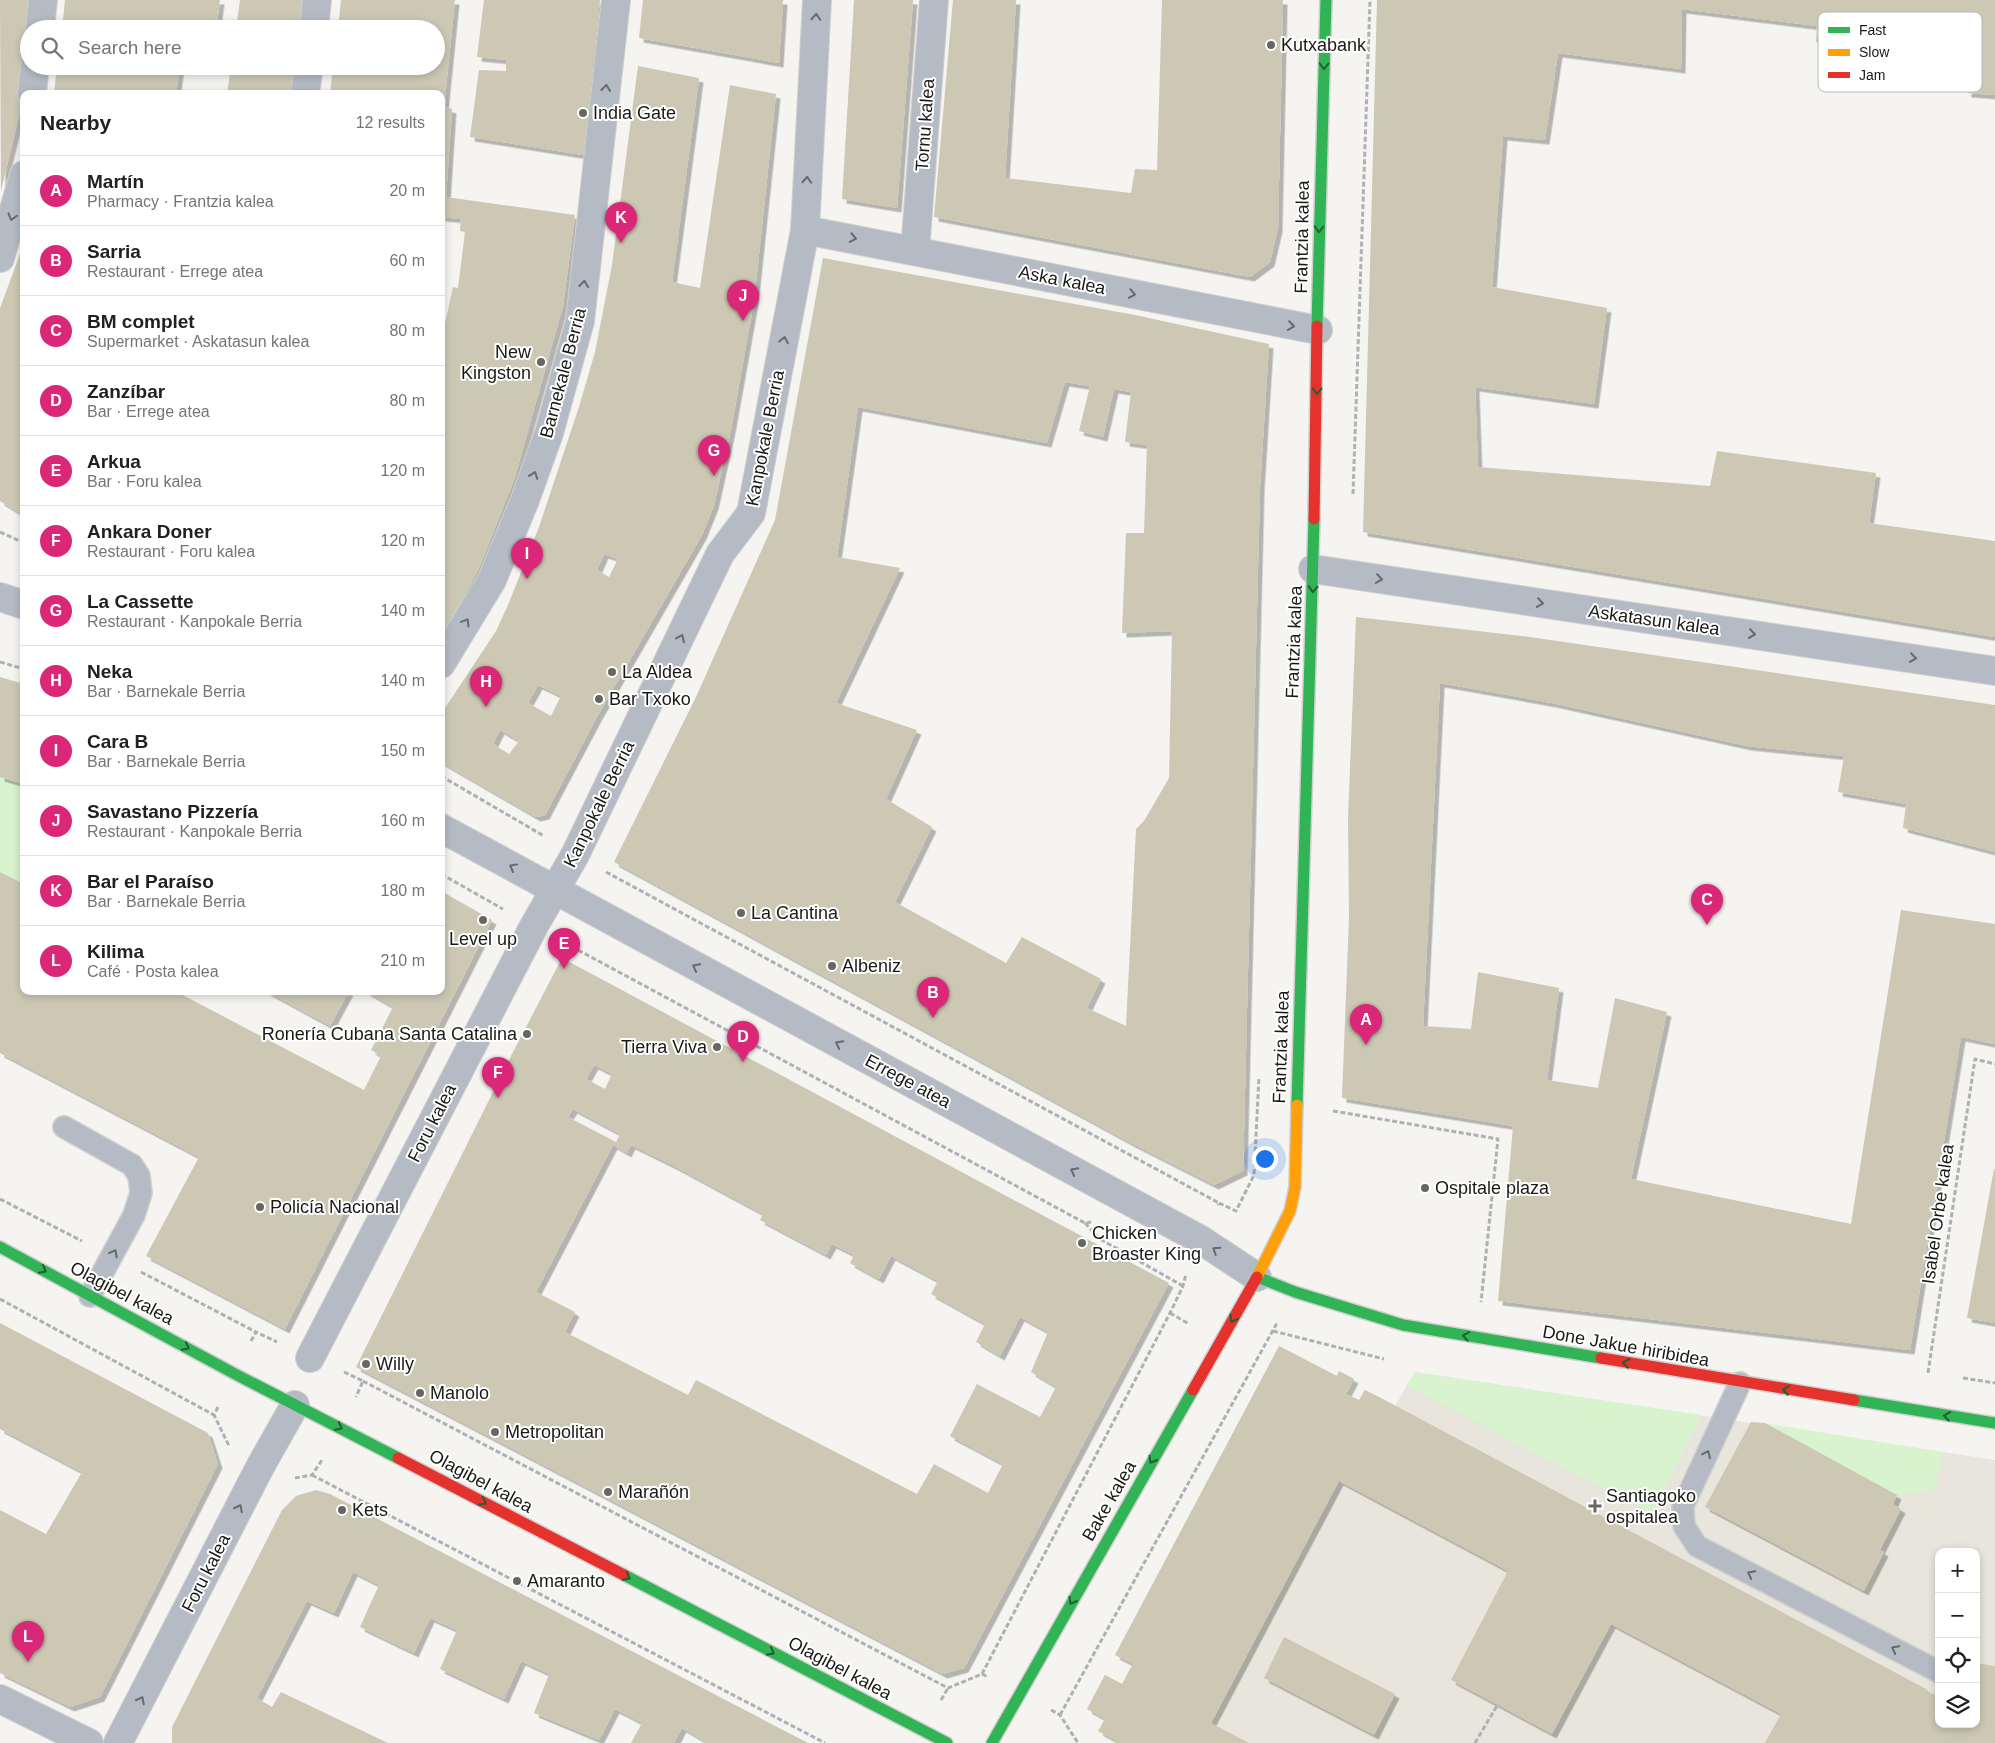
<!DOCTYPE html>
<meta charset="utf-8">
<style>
body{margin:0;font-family:Arial,sans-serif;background:#f6f6f6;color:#202124}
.controls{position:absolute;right:15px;bottom:15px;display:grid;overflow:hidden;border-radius:10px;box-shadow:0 2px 8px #0003}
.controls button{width:45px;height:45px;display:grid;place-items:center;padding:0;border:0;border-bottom:1px solid #e0e0e0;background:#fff;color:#202124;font:25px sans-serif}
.you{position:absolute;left:1264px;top:1158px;width:18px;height:18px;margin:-12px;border:4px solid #fff;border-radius:50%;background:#1a73e8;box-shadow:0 0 0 8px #1a73e833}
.badge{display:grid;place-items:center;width:32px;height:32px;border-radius:50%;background:#db2777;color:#fff;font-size:16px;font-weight:700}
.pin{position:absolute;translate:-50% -41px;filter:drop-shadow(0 1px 2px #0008)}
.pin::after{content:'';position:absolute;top:26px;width:18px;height:15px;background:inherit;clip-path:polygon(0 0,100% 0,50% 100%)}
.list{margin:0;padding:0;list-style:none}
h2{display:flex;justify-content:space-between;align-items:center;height:65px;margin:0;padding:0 20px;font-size:21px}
h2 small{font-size:16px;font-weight:400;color:#757577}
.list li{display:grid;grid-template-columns:32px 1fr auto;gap:15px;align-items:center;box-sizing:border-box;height:70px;padding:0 20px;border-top:1px solid #e0e0e0}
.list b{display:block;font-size:19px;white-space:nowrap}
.list p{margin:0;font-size:16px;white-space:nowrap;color:#757577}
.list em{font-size:16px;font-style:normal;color:#757577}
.icon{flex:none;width:28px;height:28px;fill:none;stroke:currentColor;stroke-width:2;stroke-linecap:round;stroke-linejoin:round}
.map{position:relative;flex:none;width:1995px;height:1743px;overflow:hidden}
.search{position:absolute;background:#fff;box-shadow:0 2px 8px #0003;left:20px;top:20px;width:425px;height:55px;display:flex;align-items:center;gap:12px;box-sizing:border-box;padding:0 18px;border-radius:28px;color:#757577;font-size:19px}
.panel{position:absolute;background:#fff;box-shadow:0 2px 8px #0003;left:20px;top:90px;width:425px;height:905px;border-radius:10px}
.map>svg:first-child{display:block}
</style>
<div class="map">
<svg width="1995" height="1743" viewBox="0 0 1995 1743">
<defs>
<filter id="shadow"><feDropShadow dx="4.5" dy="4.5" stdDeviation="0" flood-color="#0004"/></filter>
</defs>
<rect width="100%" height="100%" fill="#f5f4f0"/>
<!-- built -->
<path fill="#e7e5dc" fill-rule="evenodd" d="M1279 1346 1336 1376 1339 1371 1354 1379 1346 1394 1359 1400 1365 1390 1395 1406 1415 1372 1995 1460V1743H1116L1117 1741 1098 1731 1105 1719 1087 1709 1105 1675 1122 1684 1132 1664 1115 1655ZM1939 1552H1976V1724H1939Z"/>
<!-- green -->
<g fill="#d8f3cd">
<polygon points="0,777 24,784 24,884 0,872"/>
<polygon points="1415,1372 1701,1415 1652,1513 1406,1386"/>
<polygon points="1765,1423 1942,1452 1935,1490 1897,1495"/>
</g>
<!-- building -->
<g fill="#ccc8b4" fill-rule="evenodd" filter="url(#shadow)">
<polygon points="0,0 31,0 19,115 1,191"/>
<polygon points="65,0 220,0 216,29 62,29"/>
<polygon points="240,0 302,0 299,29 236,29"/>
<polygon points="341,0 455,0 444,107 452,109 446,197 575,215 563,306 514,480 479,568 441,638 441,342 453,287 458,288 465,232 460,231 461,219 441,217 441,94 330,94 333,66 436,66 436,29 338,29"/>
<polygon points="484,0 600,0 583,155 470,137 479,70 506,71 506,60 477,57"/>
<polygon points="643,0 783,0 779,63 639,38"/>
<polygon points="854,0 913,0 897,208 842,199"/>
<polygon points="953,0 1016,0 1005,178 1131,193 1135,169 1157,170 1162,0 1283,0 1278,228 1270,262 1250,277 934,217"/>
<polygon points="1377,0 1995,0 1995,95 1967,93 1968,64 1816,42 1817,26 1682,9 1681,69 1558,53 1545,140 1503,136 1492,287 1607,308 1594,404 1475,387 1478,467 1710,486 1717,451 1876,473 1869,523 1995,541 1995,637 1363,532"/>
<polygon points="57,66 180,66 176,94 54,94"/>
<polygon points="231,66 294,66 291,94 227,94"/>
<path d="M638 66 699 78 672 282 700 288 730 85 776 94 754 301 731 429 714 505 702 535 598 715 545 815 536 817 441 762V714L496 631 508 605 539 527 579 407 595 352 612 265ZM604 554 618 559 609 577 597 570ZM538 685 561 696 551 716 528 703ZM500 730 519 741 509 754 493 744Z"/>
<polygon points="24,243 24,516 0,501 0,308"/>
<path d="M823 258 1135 315 1269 344 1260 487 1243 1171 1214 1185 1131 1143 614 862 696 697 775 520ZM1065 382 1090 386 1079 431 1103 437 1114 389 1131 392 1125 442 1147 445 1144 533H1126L1122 633 1172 631 1169 778 1144 821 1136 829 1126 1026 1087 1008 1101 979 1022 937 1006 963 895 902 932 827 886 799 917 730 836 703 900 568 837 557 858 407 1047 443Z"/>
<polygon points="1356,617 1530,637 1995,705 1995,852 1903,828 1906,804 1838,792 1844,756 1747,746 1552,703 1440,683 1423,1026 1471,1029 1478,972 1559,988 1547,1080 1598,1088 1615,998 1667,1012 1631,1179 1851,1224 1901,910 1995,924 1995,1044 1961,1037 1910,1350 1498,1301 1513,1126 1342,1098 1349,917 1348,818"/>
<polygon points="0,677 24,684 24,784 0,777"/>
<polygon points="0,872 24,884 24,991 175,991 364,1090 381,1056 371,1050 393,1007 365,991 441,991 441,891 492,920 285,1329 146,1256 199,1157 0,1053"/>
<path d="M562 958 1169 1283 964 1668 943 1674 356 1367 513 1052ZM594 1065 612 1074 605 1089 586 1079ZM573 1109 620 1134 616 1142 568 1117ZM613 1145 627 1153 631 1145 674 1166 763 1214 760 1220 826 1255 832 1244 854 1255 850 1263 879 1279 891 1256 938 1281 931 1294 985 1324 976 1342 1000 1356 1020 1317 1048 1332 1031 1372 1056 1387 1040 1417 977 1384 950 1436 1003 1464 988 1493 934 1464 917 1494 696 1380 688 1395 565 1332 575 1312 536 1292Z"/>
<polygon points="266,991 349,991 330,1026"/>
<polygon points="1994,1169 1995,1169 1995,1323 1967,1318"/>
<polygon points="0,1323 208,1433 218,1464 100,1697 70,1707 0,1673 0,1510 46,1534 82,1472 0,1429"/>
<polygon points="1279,1346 1337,1376 1339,1371 1354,1379 1346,1394 1359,1400 1365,1390 1383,1399 1928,1690 1926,1693 1939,1695 1939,1724 1976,1724 1976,1663 1995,1666 1995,1743 1765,1743 1781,1714 1611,1624 1552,1734 1451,1680 1508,1571 1339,1481 1211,1723 1249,1743 1116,1743 1117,1741 1098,1731 1105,1719 1087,1709 1105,1675 1122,1684 1133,1664 1115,1655"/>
<polygon points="1751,1422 1765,1423 1897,1495 1893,1504 1901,1509 1880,1550 1884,1552 1864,1591 1705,1507"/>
<polygon points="316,1490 330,1494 808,1743 708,1743 682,1728 674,1743 631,1743 642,1723 615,1709 599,1740 534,1713 549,1674 521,1661 504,1699 440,1669 457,1630 430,1618 414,1653 360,1627 379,1585 353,1572 334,1613 307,1601 257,1698 272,1707 281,1692 388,1743 172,1743 172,1727 282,1510 296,1496"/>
<polygon points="1284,1637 1395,1694 1374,1735 1264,1678"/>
</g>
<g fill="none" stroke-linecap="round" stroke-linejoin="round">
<!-- lane casing -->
<g stroke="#d1d0ce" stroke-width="24">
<g id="lane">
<polyline points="64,1127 132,1165 139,1176 141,1193 134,1215 90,1296"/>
<polyline points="1740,1383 1683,1506 1684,1526 1697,1546 1939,1672"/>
</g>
</g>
<!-- street casing -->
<g stroke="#d1d0ce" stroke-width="30">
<g id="street">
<polyline points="40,29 43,0"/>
<polyline points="314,29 317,0"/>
<polyline points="32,94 35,66"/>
<polyline points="305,94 309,66"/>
<polyline points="805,230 1318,330"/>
<polyline points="915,251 934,0"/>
<polyline points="0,258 24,175"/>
<polyline points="1313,569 1995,671"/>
<polyline points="0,597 24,605"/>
<polyline points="441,664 492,580 525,500 549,433 580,321 616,0"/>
<polyline points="441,828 1201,1240 1257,1277"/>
<polyline points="310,1358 534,926 575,855 720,554 751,513 805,230 817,0"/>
<polyline points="0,1699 89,1743"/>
<polyline points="118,1743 260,1467 295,1405"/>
</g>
</g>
<!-- fast casing -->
<g stroke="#d1d0ce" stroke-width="14">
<g id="fast">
<polyline points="1317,326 1326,0"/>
<polyline points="1297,1105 1314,519"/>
<polyline points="0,1247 235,1374 398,1458"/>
<polyline points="1257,1277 1295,1292 1403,1325 1601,1358"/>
<polyline points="1854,1400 1995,1423"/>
<polyline points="624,1575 947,1743"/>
<polyline points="992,1743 1193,1390"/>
</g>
</g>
<!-- slow casing -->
<g stroke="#d1d0ce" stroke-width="14">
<polyline id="slow" points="1257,1277 1290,1211 1295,1187 1297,1105"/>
</g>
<!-- jam casing -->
<g stroke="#d1d0ce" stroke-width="14">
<g id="jam">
<polyline points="1314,519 1317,326"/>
<polyline points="1601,1358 1854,1400"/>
<polyline points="1193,1390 1257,1277"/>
<polyline points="398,1458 624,1575"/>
</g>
</g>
<!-- path -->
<g stroke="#acb1b5" stroke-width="3" stroke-dasharray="5 2.5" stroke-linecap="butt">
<polyline points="1353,494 1370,0"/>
<polyline points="0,532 24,543"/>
<polyline points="0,662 24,669"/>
<polyline points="441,776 544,836"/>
<polyline points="606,872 1219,1203 1218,1205"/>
<polyline points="441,874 503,909"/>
<polyline points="565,943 1085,1223 1091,1222"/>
<polyline points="1333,1111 1498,1139 1481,1302"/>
<polyline points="0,1199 82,1241"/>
<polyline points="1219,1203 1236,1211 1254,1175 1259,1077"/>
<polyline points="1085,1223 1100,1239 1183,1286"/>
<polyline points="141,1272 256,1332"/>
<polyline points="0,1299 214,1415"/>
<polyline points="1170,1313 1189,1324"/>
<polyline points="1273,1331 1384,1359"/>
<polyline points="251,1341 256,1332 277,1342"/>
<polyline points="344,1372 363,1381 356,1397"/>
<polyline points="1928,1373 1975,1059 1995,1064"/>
<polyline points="1963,1378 1995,1383"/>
<polyline points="363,1381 948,1688 982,1674 988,1677"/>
<polyline points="218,1407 214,1415 229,1446"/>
<polyline points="312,1475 825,1743"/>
<polyline points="295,1478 312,1475 322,1460"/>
<polyline points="982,1674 1170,1313 1183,1286 1186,1274"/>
<polyline points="941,1700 948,1688"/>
<polyline points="1051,1710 1060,1715 1078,1743"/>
<polyline points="1060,1715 1277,1323"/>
<polyline points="1475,1743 1498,1704"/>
</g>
<!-- lane -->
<use href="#lane" stroke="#b4bbc4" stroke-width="21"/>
<!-- street -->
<use href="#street" stroke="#b4bbc4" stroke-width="28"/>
<!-- fast -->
<use href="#fast" stroke="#30b455" stroke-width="11"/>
<!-- slow -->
<use href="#slow" stroke="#ff9f0a" stroke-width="11"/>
<!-- jam -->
<use href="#jam" stroke="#e5322d" stroke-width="11"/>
</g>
<!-- one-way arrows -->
<defs><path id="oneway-chevron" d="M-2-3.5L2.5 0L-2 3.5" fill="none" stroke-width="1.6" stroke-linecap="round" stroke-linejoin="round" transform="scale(1.25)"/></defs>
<g stroke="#666a6d">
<use href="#oneway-chevron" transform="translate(816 17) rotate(-87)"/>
<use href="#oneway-chevron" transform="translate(606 88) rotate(-84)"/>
<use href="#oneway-chevron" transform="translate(807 180) rotate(-87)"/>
<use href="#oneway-chevron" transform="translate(12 217) rotate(106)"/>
<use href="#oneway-chevron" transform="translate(853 238) rotate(11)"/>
<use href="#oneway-chevron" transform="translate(584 284) rotate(-84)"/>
<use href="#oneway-chevron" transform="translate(1132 294) rotate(11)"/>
<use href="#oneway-chevron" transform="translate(1291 326) rotate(9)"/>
<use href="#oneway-chevron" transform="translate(784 340) rotate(-79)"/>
<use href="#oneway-chevron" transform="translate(534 475) rotate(-70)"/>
<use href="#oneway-chevron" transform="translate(1379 579) rotate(8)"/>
<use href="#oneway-chevron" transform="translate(1540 603) rotate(8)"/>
<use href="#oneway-chevron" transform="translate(466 622) rotate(-59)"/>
<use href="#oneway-chevron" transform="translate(1752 634) rotate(8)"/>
<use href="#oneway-chevron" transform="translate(681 638) rotate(-65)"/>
<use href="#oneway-chevron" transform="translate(1913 658) rotate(8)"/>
<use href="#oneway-chevron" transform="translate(513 867) rotate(-151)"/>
<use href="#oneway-chevron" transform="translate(696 967) rotate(-152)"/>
<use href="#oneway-chevron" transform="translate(839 1044) rotate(-152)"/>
<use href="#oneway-chevron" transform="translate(1074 1171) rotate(-152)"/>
<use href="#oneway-chevron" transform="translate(1216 1250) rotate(-147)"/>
<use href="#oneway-chevron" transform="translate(114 1253) rotate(-61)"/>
<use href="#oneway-chevron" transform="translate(1707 1454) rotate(-65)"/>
<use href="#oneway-chevron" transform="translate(239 1508) rotate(-63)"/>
<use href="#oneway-chevron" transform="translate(1751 1574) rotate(-153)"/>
<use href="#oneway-chevron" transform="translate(1895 1649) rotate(-153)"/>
<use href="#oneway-chevron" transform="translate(141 1700) rotate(-63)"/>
</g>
<g stroke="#235f32">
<use href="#oneway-chevron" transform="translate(1324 66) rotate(91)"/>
<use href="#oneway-chevron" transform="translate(1319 229) rotate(92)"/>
<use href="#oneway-chevron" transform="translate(1317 391) rotate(91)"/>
<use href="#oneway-chevron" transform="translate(1313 589) rotate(92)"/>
<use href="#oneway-chevron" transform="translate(43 1270) rotate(28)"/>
<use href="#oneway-chevron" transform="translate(1233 1319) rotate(120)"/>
<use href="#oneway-chevron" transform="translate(1466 1336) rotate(-170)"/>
<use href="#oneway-chevron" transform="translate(186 1347) rotate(28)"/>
<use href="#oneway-chevron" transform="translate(1626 1363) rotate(-170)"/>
<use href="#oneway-chevron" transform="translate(1786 1390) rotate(-171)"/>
<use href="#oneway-chevron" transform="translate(1947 1416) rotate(-171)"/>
<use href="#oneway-chevron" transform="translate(339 1427) rotate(27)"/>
<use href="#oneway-chevron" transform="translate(1152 1460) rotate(120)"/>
<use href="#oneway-chevron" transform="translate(483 1502) rotate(28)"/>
<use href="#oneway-chevron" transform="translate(627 1577) rotate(28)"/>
<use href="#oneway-chevron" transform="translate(1072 1601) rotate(120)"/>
<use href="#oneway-chevron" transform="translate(771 1652) rotate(28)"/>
</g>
<!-- markers -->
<g fill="#666662" stroke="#fff" stroke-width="2">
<circle cx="1271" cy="45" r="5"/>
<circle cx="583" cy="113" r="5"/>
<circle cx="541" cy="362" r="5"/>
<circle cx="612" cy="672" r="5"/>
<circle cx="599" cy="699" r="5"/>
<circle cx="741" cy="913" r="5"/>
<circle cx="483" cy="920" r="5"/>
<circle cx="832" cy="966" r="5"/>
<circle cx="527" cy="1034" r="5"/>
<circle cx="717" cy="1047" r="5"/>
<circle cx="1425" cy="1188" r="5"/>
<circle cx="260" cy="1207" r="5"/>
<circle cx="1082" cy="1243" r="5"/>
<circle cx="366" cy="1364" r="5"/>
<circle cx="420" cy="1393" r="5"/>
<circle cx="495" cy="1432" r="5"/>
<circle cx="608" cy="1492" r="5"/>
<path d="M1592.5 1498.5h5v5h5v5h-5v5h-5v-5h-5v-5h5z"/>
<circle cx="342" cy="1510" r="5"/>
<circle cx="517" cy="1581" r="5"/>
</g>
<g text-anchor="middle" stroke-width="4" stroke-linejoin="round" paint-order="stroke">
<!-- poi labels -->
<g font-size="18" fill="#191916" stroke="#fff" text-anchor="start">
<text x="1281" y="51">Kutxabank</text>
<text x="593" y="119">India Gate</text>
<text x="531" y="358" text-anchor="end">New<tspan x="531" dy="21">Kingston</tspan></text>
<text x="622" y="678">La Aldea</text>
<text x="609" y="705">Bar Txoko</text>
<text x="751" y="919">La Cantina</text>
<text x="483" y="945" text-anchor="middle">Level up</text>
<text x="842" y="972">Albeniz</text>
<text x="517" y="1040" text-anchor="end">Ronería Cubana Santa Catalina</text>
<text x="707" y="1053" text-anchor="end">Tierra Viva</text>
<text x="1435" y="1194">Ospitale plaza</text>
<text x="270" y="1213">Policía Nacional</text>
<text x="1092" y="1239">Chicken<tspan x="1092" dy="21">Broaster King</tspan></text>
<text x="376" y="1370">Willy</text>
<text x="430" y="1399">Manolo</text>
<text x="505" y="1438">Metropolitan</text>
<text x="618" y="1498">Marañón</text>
<text x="1606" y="1502">Santiagoko<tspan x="1606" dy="21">ospitalea</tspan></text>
<text x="352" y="1516">Kets</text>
<text x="527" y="1587">Amaranto</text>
</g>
<!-- street labels -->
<g font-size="18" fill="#191916" stroke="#fff">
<text transform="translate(925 125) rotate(-86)" y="6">Tornu kalea</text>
<text transform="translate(1302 237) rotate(-89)" y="6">Frantzia kalea</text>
<text transform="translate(1062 280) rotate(11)" y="6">Aska kalea</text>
<text transform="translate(563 373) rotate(-75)" y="6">Barnekale Berria</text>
<text transform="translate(765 438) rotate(-79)" y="6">Kanpokale Berria</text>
<text transform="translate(1654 620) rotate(8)" y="6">Askatasun kalea</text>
<text transform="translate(1294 642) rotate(-88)" y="6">Frantzia kalea</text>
<text transform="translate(599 804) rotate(-64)" y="6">Kanpokale Berria</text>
<text transform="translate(1281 1047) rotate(-88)" y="6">Frantzia kalea</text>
<text transform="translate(908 1081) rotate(28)" y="6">Errege atea</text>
<text transform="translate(432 1123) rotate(-63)" y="6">Foru kalea</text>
<text transform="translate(1938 1214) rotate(-82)" y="6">Isabel Orbe kalea</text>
<text transform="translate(122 1293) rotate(28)" y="6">Olagibel kalea</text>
<text transform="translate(1626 1346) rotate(10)" y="6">Done Jakue hiribidea</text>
<text transform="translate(481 1481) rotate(28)" y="6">Olagibel kalea</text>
<text transform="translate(1109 1501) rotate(-60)" y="6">Bake kalea</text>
<text transform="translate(206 1573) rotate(-63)" y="6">Foru kalea</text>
<text transform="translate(840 1668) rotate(28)" y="6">Olagibel kalea</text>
</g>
</g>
<!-- legend -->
<rect x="1818" y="12" width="164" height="80" rx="8" fill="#fff" stroke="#babab9" stroke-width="1"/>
<rect x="1828" y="27" width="22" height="6" fill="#30b455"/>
<rect x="1828" y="49" width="22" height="7" fill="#ff9f0a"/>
<rect x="1828" y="72" width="22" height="6" fill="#e5322d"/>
<g font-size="14" fill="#191916">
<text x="1859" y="35">Fast</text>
<text x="1859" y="57">Slow</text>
<text x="1859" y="80">Jam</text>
</g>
</svg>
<div class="controls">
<button>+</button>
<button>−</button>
<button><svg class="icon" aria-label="locate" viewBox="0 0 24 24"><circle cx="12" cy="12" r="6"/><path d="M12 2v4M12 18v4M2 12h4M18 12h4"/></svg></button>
<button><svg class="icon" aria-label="layers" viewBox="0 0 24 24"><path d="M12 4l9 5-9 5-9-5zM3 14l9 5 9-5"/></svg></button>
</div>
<div class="you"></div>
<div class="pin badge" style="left:1366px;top:1045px">A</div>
<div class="pin badge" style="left:933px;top:1018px">B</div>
<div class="pin badge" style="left:1707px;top:925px">C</div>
<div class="pin badge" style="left:743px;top:1062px">D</div>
<div class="pin badge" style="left:564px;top:969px">E</div>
<div class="pin badge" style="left:498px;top:1098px">F</div>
<div class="pin badge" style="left:714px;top:476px">G</div>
<div class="pin badge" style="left:486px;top:707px">H</div>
<div class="pin badge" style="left:527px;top:579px">I</div>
<div class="pin badge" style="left:743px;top:321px">J</div>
<div class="pin badge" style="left:621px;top:243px">K</div>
<div class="pin badge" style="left:28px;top:1662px">L</div>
<div class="search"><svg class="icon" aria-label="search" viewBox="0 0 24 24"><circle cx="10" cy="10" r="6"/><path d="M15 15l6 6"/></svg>Search here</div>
<section class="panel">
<h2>Nearby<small>12 results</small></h2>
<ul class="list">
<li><span class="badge">A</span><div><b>Martín</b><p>Pharmacy · Frantzia kalea</p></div><em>20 m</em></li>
<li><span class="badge">B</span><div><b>Sarria</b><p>Restaurant · Errege atea</p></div><em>60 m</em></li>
<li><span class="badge">C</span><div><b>BM complet</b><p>Supermarket · Askatasun kalea</p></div><em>80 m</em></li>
<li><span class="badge">D</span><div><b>Zanzíbar</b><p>Bar · Errege atea</p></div><em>80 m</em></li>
<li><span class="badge">E</span><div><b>Arkua</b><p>Bar · Foru kalea</p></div><em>120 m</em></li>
<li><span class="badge">F</span><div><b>Ankara Doner</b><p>Restaurant · Foru kalea</p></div><em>120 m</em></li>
<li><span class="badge">G</span><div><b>La Cassette</b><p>Restaurant · Kanpokale Berria</p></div><em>140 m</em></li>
<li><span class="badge">H</span><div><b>Neka</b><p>Bar · Barnekale Berria</p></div><em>140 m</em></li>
<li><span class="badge">I</span><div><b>Cara B</b><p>Bar · Barnekale Berria</p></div><em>150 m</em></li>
<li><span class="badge">J</span><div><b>Savastano Pizzería</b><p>Restaurant · Kanpokale Berria</p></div><em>160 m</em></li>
<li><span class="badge">K</span><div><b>Bar el Paraíso</b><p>Bar · Barnekale Berria</p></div><em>180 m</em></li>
<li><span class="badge">L</span><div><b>Kilima</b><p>Café · Posta kalea</p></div><em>210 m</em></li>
</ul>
</section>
</div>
